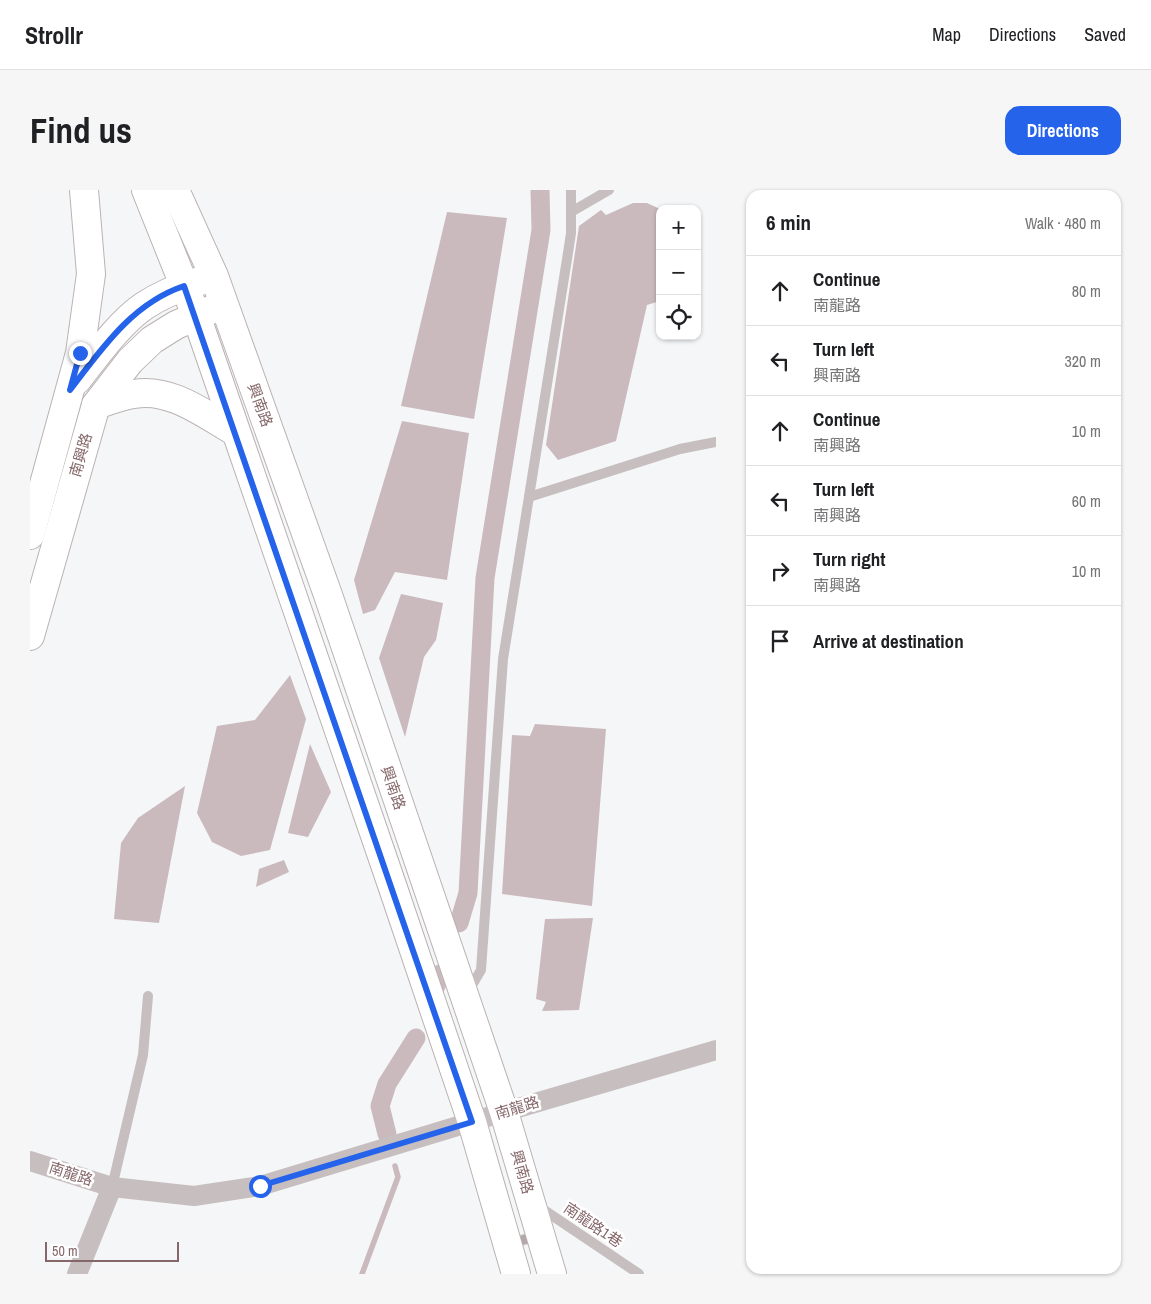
<!DOCTYPE html>
<meta charset="utf-8">
<style>
body{margin:0;font-family:"Archivo Narrow","Noto Sans TC",sans-serif;background:#f6f6f6;color:#202124}
.controls{position:absolute;right:15px;top:15px;display:grid;overflow:hidden;border-radius:10px;box-shadow:0 1px 4px #0004}
.controls button{width:45px;height:45px;display:grid;place-items:center;padding:0;border:0;border-bottom:1px solid #e0e0e0;background:#fff;color:#202124;font:25px sans-serif}
.scale{position:absolute;left:15px;bottom:12px;width:134px;box-sizing:border-box;padding-left:5px;border:2px solid #856769;border-top:0;font-size:14px;line-height:18px;white-space:nowrap;color:#856769;-webkit-text-stroke:4px #fff;paint-order:stroke}
.stop{position:absolute;width:15px;height:15px;margin:-11px;border:4px solid #2563eb;border-radius:50%;background:#fff}
.stop.end{background:#2563eb;border-color:#fff;box-shadow:0 1px 5px #0008}
.list{margin:0;padding:0;list-style:none}
h2{display:flex;justify-content:space-between;align-items:center;height:65px;margin:0;padding:0 20px;font-size:21px}
h2 small{font-size:16px;font-weight:400;color:#757577}
.list li{display:grid;grid-template-columns:32px 1fr auto;gap:15px;align-items:center;box-sizing:border-box;height:70px;padding:0 20px;border-top:1px solid #e0e0e0}
.list b{display:block;font-size:19px;white-space:nowrap}
.list p{margin:0;font-size:16px;white-space:nowrap;color:#757577}
.list em{font-size:16px;font-style:normal;color:#757577}
.icon{flex:none;width:28px;height:28px;fill:none;stroke:currentColor;stroke-width:2;stroke-linecap:round;stroke-linejoin:round}
.map{position:relative;flex:none;width:686px;height:1084px;overflow:hidden;border-radius:15px}
header{display:flex;align-items:center;gap:30px;box-sizing:border-box;height:70px;padding:0 25px;background:#fff;border-bottom:1px solid #e0e0e0}
header strong{font-size:24px}
nav{display:flex;gap:28px;margin-inline-start:auto;font-size:18px}
.intro{display:flex;align-items:center;justify-content:space-between;box-sizing:border-box;height:120px;padding:0 30px}
h1{margin:0;font-size:35px}
.button{padding:12px 22px;border-radius:15px;background:#2563eb;color:#fff;font-size:18px;font-weight:700}
main{display:flex;gap:30px;padding:0 30px}
aside{flex:1;background:#fff;border-radius:15px;box-shadow:0 1px 4px #0004}
.map>svg:first-child{display:block}
</style>
<header>
<strong>Strollr</strong>
<nav><a>Map</a><a>Directions</a><a>Saved</a></nav>
</header>
<div class="intro"><h1>Find us</h1><a class="button">Directions</a></div>
<main>
<div class="map">
<svg width="686" height="1084" viewBox="0 0 686 1084">
<rect width="100%" height="100%" fill="#f5f6f8"/>
<!-- water -->
<g fill="#cababe">
<polygon points="603,13 617,13 630,19 630,111 617,115 586,251 528,270 516,255 549,36 571,20 576,25"/>
<polygon points="417,22 477,28 444,229 371,216"/>
<polygon points="372,231 439,243 417,390 365,382 345,420 333,424 324,390"/>
<polygon points="371,404 413,413 406,450 394,467 375,547 349,468"/>
<polygon points="260,485 276,529 240,660 211,666 182,652 167,623 187,536 225,530"/>
<polygon points="505,534 576,539 562,716 472,704 482,545 500,546"/>
<polygon points="280,554 301,602 278,647 258,643"/>
<polygon points="155,596 129,733 84,729 91,653 108,628"/>
<polygon points="254,670 259,682 226,697 229,679"/>
<polygon points="563,728 549,820 512,821 516,812 506,809 515,729"/>
</g>
<g fill="none" stroke-linecap="round" stroke-linejoin="round">
<!-- stream -->
<polyline stroke="#cababe" stroke-width="5.5" points="332,1084 368,987 365,976"/>
<!-- canal -->
<g stroke="#cababe" stroke-width="19">
<polyline points="429,733 438,703 455,388 511,40 510,0"/>
<polyline points="406,796 410,784"/>
<polyline points="357,944 350,916 357,894 386,848"/>
</g>
</g>
<!-- building -->
<polygon fill="#b5a6a8" stroke="#d7d8d9" points="498,1043 501,1053 491,1056 488,1046"/>
<g fill="none" stroke-linecap="round" stroke-linejoin="round">
<!-- primary casing -->
<g stroke="#bbb2b2" stroke-width="30">
<g id="primary">
<polyline points="116,0 166,125 362,695 442,932 486,1084"/>
<polyline points="145,0 184,86 298,405 474,922 522,1084"/>
<path d="M47 190C65 167 90 132 114 116 132 104 150 97 170 91"/>
<path d="M66 215C78 211 91 206 104 204 140 197 174 224 204 241"/>
<polyline points="0,345 50,163 61,84 54,0"/>
<polyline points="0,446 66,215 100,171 122,150 146,135 183,119"/>
</g>
</g>
<!-- lane -->
<g stroke="#c7bebf" stroke-width="10">
<polyline points="541,22 579,0"/>
<polyline points="499,307 650,259 686,252"/>
<polyline points="438,802 451,780 473,469 538,63 541,43 541,0"/>
<polyline points="82,997 113,865 118,806"/>
<polyline points="508,1016 609,1084"/>
</g>
<!-- street -->
<g stroke="#c7bebf" stroke-width="20">
<polyline points="0,971 82,997 164,1006 230,996 474,922 686,860"/>
<polyline points="47,1084 82,997"/>
</g>
<!-- primary -->
<use href="#primary" stroke="#fff" stroke-width="28"/>
</g>
<g fill="none" stroke-linecap="round" stroke-linejoin="round">
<!-- route -->
<path stroke="#2563eb" stroke-width="6" d="M50 163 40 200C72 158 103 113 154 96L442 932 230 996"/>
</g>
<g text-anchor="middle" stroke-width="5" stroke-linejoin="round" paint-order="stroke">
<!-- street labels -->
<g font-size="15" fill="#856769" stroke="#fff">
<text transform="translate(230 215) rotate(70)" y="5">興南路</text>
<text transform="translate(51 265) rotate(-74)" y="5">南興路</text>
<text transform="translate(363 598) rotate(71)" y="5">興南路</text>
<text transform="translate(487 918) rotate(-17)" y="5">南龍路</text>
<text transform="translate(492 982) rotate(74)" y="5">興南路</text>
<text transform="translate(41 984) rotate(18)" y="5">南龍路</text>
<text transform="translate(563 1035) rotate(34)" y="5">南龍路1巷</text>
</g>
</g>
</svg>
<div class="controls">
<button>+</button>
<button>−</button>
<button><svg class="icon" aria-label="locate" viewBox="0 0 24 24"><circle cx="12" cy="12" r="6"/><path d="M12 2v4M12 18v4M2 12h4M18 12h4"/></svg></button>
</div>
<div class="scale">50 m</div>
<div class="stop" style="left:230px;top:996px"></div>
<div class="stop end" style="left:50px;top:163px"></div>
</div>
<aside>
<h2>6 min<small>Walk · 480 m</small></h2>
<ul class="list">
<li><svg class="icon" aria-label="ahead" viewBox="0 0 24 24"><path d="M12 20V5M6 11l6-6 6 6"/></svg><div><b>Continue</b><p>南龍路</p></div><em>80 m</em></li>
<li><svg class="icon" aria-label="left" viewBox="0 0 24 24"><path d="M17 20v-9H6M10 6l-5 5 5 5"/></svg><div><b>Turn left</b><p>興南路</p></div><em>320 m</em></li>
<li><svg class="icon" aria-label="ahead" viewBox="0 0 24 24"><path d="M12 20V5M6 11l6-6 6 6"/></svg><div><b>Continue</b><p>南興路</p></div><em>10 m</em></li>
<li><svg class="icon" aria-label="left" viewBox="0 0 24 24"><path d="M17 20v-9H6M10 6l-5 5 5 5"/></svg><div><b>Turn left</b><p>南興路</p></div><em>60 m</em></li>
<li><svg class="icon" aria-label="right" viewBox="0 0 24 24"><path d="M7 20v-9h11M14 6l5 5-5 5"/></svg><div><b>Turn right</b><p>南興路</p></div><em>10 m</em></li>
<li><svg class="icon" aria-label="arrive" viewBox="0 0 24 24"><path d="M6 21V4h12l-3 4 3 4H6"/></svg><div><b>Arrive at destination</b></div></li>
</ul>
</aside>
</main>
